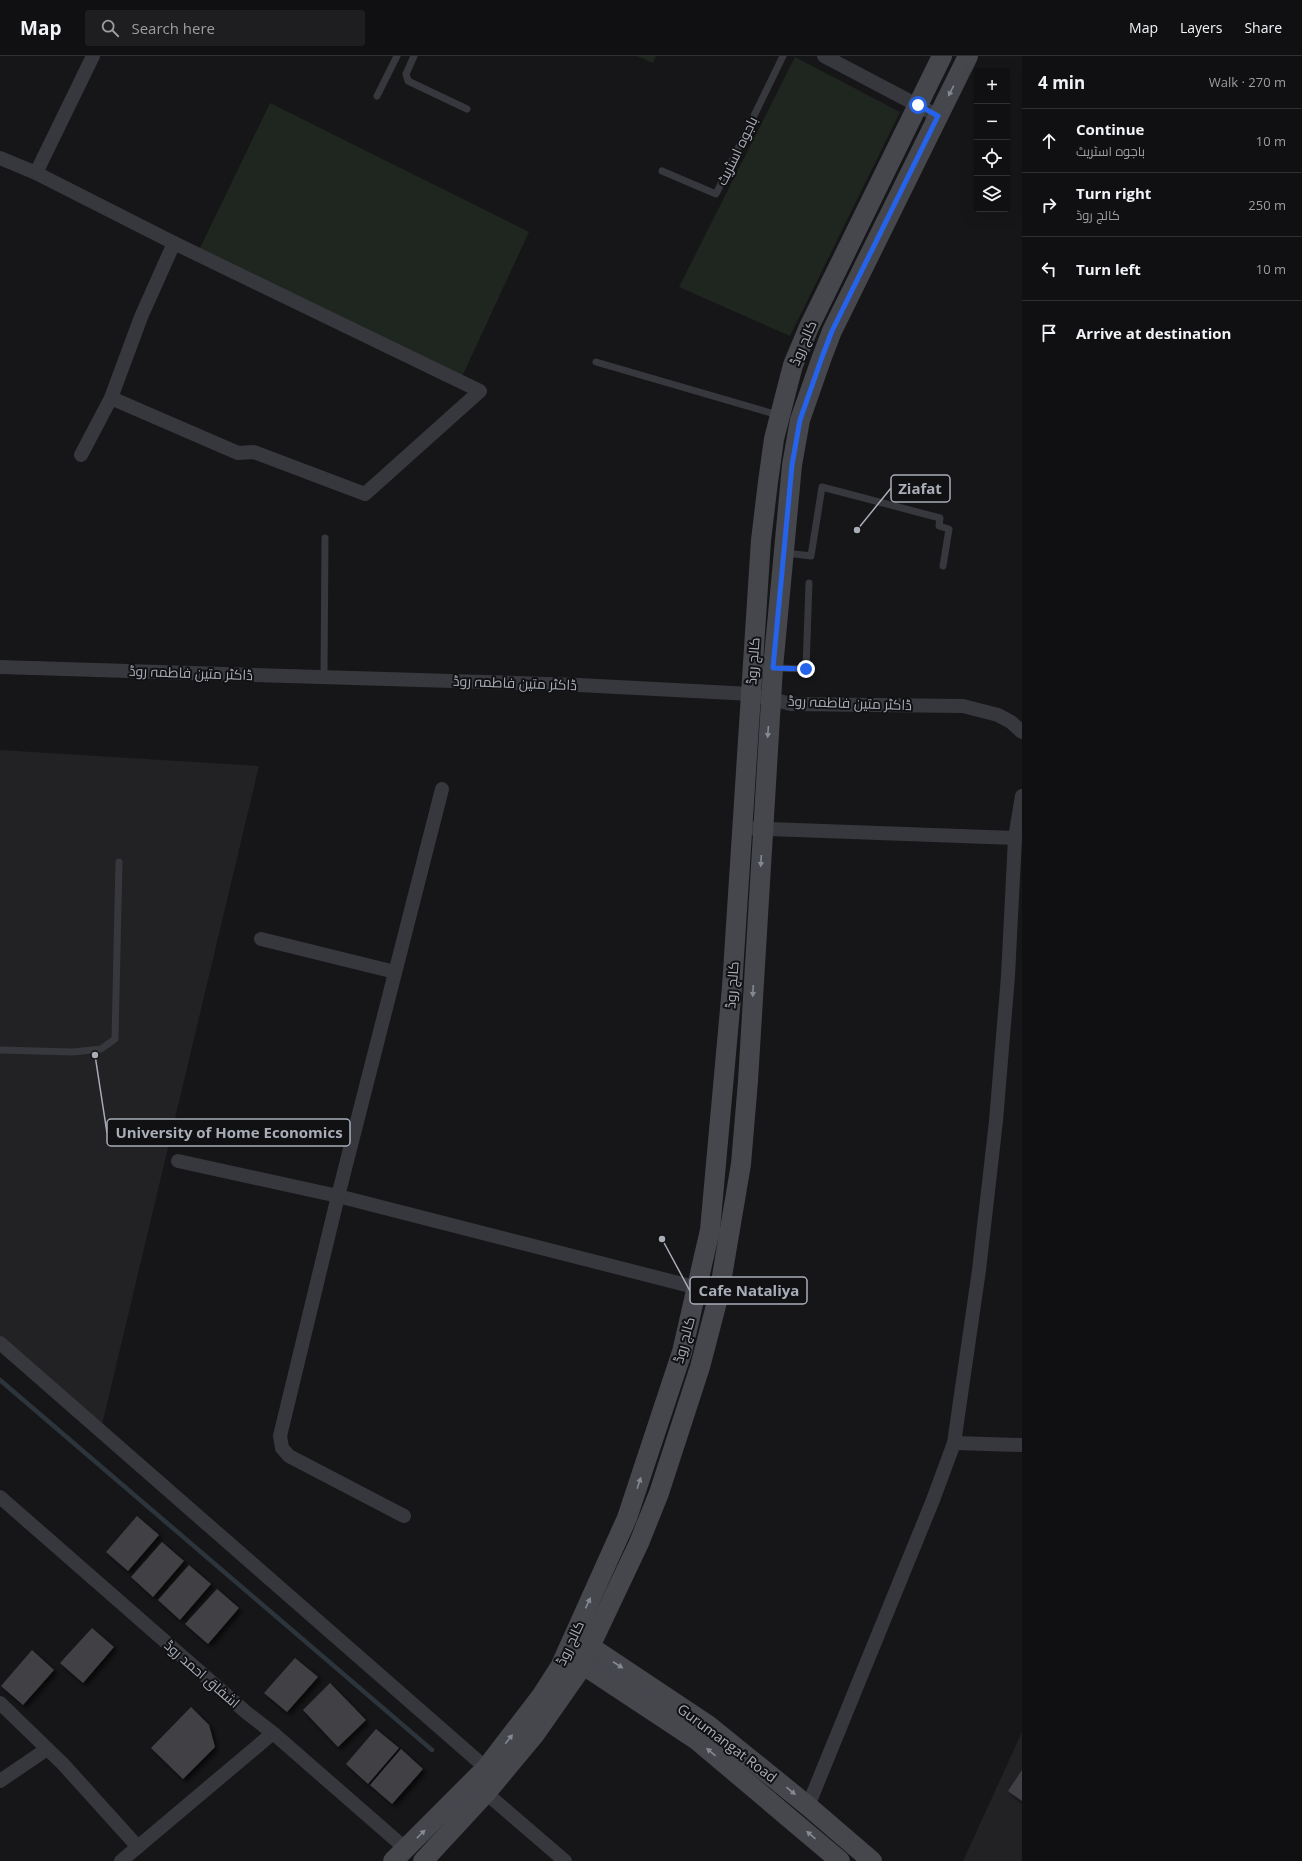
<!DOCTYPE html>
<meta charset="utf-8">
<style>
body{margin:0;font-family:"Open Sans",Cairo,sans-serif;background:#1e1e20;color:#f1f3f6}
.controls{position:absolute;right:12px;top:12px;display:grid;overflow:hidden;border-radius:4px;box-shadow:0 4px 16px #0002}
.controls button{width:36px;height:36px;display:grid;place-items:center;padding:0;border:0;border-bottom:1px solid #303032;background:#101012;color:#f1f3f6;font:20px sans-serif}
.stop{position:absolute;width:12px;height:12px;margin:-9px;border:3px solid #2563eb;border-radius:50%;background:#fff}
.stop.end{background:#2563eb;border-color:#fff;box-shadow:0 1px 4px #0008}
.list{margin:0;padding:0;list-style:none}
h2{display:flex;justify-content:space-between;align-items:center;height:52px;margin:0;padding:0 16px;font-size:17px}
h2 small{font-size:13px;font-weight:400;color:#9c9d9f}
.list li{display:grid;grid-template-columns:26px 1fr auto;gap:12px;align-items:center;box-sizing:border-box;height:64px;padding:0 16px;border-top:1px solid #303032}
.list b{display:block;font-size:15px;white-space:nowrap}
.list p{margin:0;font-size:13px;white-space:nowrap;color:#9c9d9f}
.list em{font-size:13px;font-style:normal;color:#9c9d9f}
.icon{flex:none;width:22px;height:22px;fill:none;stroke:currentColor;stroke-width:2;stroke-linecap:round;stroke-linejoin:round}
.map{position:relative;flex:none;width:1022px;height:1805px;overflow:hidden}
header{display:flex;align-items:center;gap:24px;box-sizing:border-box;height:56px;padding:0 20px;background:#101012;border-bottom:1px solid #303032}
header strong{font-size:19px}
nav{display:flex;gap:22px;margin-inline-start:auto;font-size:14px}
.search{width:280px;height:36px;background:#1e1e20;display:flex;align-items:center;gap:10px;box-sizing:border-box;padding:0 14px;border-radius:4px;color:#9c9d9f;font-size:15px}
main{display:flex}
aside{flex:1;background:#101012}
.map>svg:first-child{display:block}
</style>
<header>
<strong>Map</strong>
<div class="search"><svg class="icon" aria-label="search" viewBox="0 0 24 24"><circle cx="10" cy="10" r="6"/><path d="M15 15l6 6"/></svg>Search here</div>
<nav><a>Map</a><a>Layers</a><a>Share</a></nav>
</header>
<main>
<div class="map">
<svg width="1022" height="1805" viewBox="0 0 1022 1805">
<defs>
<filter id="shadow"><feDropShadow dx="3.5" dy="3.5" stdDeviation="2" flood-color="#0009"/></filter>
</defs>
<rect width="100%" height="100%" fill="#161618"/>
<!-- built -->
<g fill="#222225">
<polygon points="0,694 259,710 101,1373 0,1287"/>
<polygon points="1022,1676 1022,1805 963,1805"/>
</g>
<!-- green -->
<g fill="#1e261f">
<polygon points="637,0 656,0 653,7"/>
<polygon points="795,1 900,56 790,280 679,231"/>
<polygon points="270,47 529,176 460,325 199,194"/>
</g>
<g fill="none" stroke-linecap="round" stroke-linejoin="round">
<!-- stream -->
<polyline stroke="#2c353c" stroke-width="4.5" points="0,1324 432,1694"/>
</g>
<!-- building -->
<g fill="#404145" filter="url(#shadow)">
<polygon points="137,1460 159,1479 128,1515 106,1496"/>
<polygon points="162,1486 184,1505 153,1541 131,1521"/>
<polygon points="189,1509 211,1528 180,1564 158,1544"/>
<polygon points="217,1533 239,1552 208,1588 185,1568"/>
<polygon points="92,1572 114,1591 83,1627 60,1607"/>
<polygon points="32,1594 54,1614 23,1649 1,1630"/>
<polygon points="295,1602 318,1621 287,1656 264,1637"/>
<polygon points="330,1627 366,1664 338,1691 303,1654"/>
<polygon points="191,1651 209,1669 215,1691 183,1723 151,1692"/>
<polygon points="376,1673 399,1692 368,1728 346,1708"/>
<polygon points="401,1693 423,1713 392,1748 370,1729"/>
<polygon points="1022,1714 1022,1745 1008,1735"/>
</g>
<g fill="none" stroke-linecap="round" stroke-linejoin="round">
<!-- lane -->
<g stroke="#37383d" stroke-width="7">
<polyline points="414,0 406,18 408,25 467,53"/>
<polyline points="377,40 397,0"/>
<polyline points="662,115 716,138 783,0"/>
<polyline points="596,306 778,359"/>
<polyline points="786,497 811,500 822,431 940,462 939,470 949,473 943,510"/>
<polyline points="775,612 806,613 809,527"/>
<polyline points="324,621 325,482"/>
<polyline points="0,994 73,996 101,993 115,983 119,806"/>
</g>
<!-- street -->
<g stroke="#37383d" stroke-width="14">
<polyline points="824,0 938,60"/>
<polyline points="0,102 36,117 93,0"/>
<polyline points="36,117 174,187 480,335 365,438 254,396 238,397 111,342"/>
<polyline points="81,399 111,342 141,261 174,187"/>
<polyline points="0,611 579,629 751,638 791,648 963,650 998,659 1011,666 1022,676"/>
<polyline points="743,772 1015,782"/>
<polyline points="261,883 395,916"/>
<polyline points="178,1105 338,1140 698,1232"/>
<polyline points="0,1287 486,1712"/>
<polyline points="954,1387 1022,1389"/>
<polyline points="0,1441 247,1657 273,1677 406,1793"/>
<polyline points="404,1460 289,1400 282,1392 280,1380 338,1140 442,733"/>
<polyline points="0,1647 63,1708 138,1791"/>
<polyline points="0,1725 47,1693"/>
<polyline points="486,1737 565,1805"/>
<polyline points="808,1750 933,1444 954,1387 979,1214 996,1065 1008,920 1015,782 1022,740"/>
<polyline points="121,1805 273,1677"/>
</g>
<!-- secondary -->
<g stroke="#45474d" stroke-width="20">
<polyline points="579,1583 708,1669 808,1750 872,1805"/>
<polyline points="571,1601 698,1685 840,1805"/>
<polyline points="393,1805 486,1712 542,1639 560,1611 627,1462 682,1296 710,1174 732,931 761,484 768,426 774,383 793,309 809,271 942,0"/>
<polyline points="423,1805 486,1737 535,1678 577,1618 639,1487 659,1437 700,1311 719,1238 741,1108 748,1025 773,612 792,409 800,364 822,301 832,275 968,0"/>
</g>
</g>
<!-- one-way arrows -->
<defs><path id="oneway-solid" d="M-6-.8H1V-3.2L6.5 0L1 3.2V.8H-6Z"/></defs>
<g fill="#858993">
<use href="#oneway-solid" transform="translate(951 35) rotate(117)"/>
<use href="#oneway-solid" transform="translate(768 676) rotate(94)"/>
<use href="#oneway-solid" transform="translate(761 805) rotate(93)"/>
<use href="#oneway-solid" transform="translate(753 935) rotate(93)"/>
<use href="#oneway-solid" transform="translate(639 1427) rotate(-72)"/>
<use href="#oneway-solid" transform="translate(588 1547) rotate(-65)"/>
<use href="#oneway-solid" transform="translate(618 1609) rotate(33)"/>
<use href="#oneway-solid" transform="translate(509 1683) rotate(-52)"/>
<use href="#oneway-solid" transform="translate(711 1696) rotate(-140)"/>
<use href="#oneway-solid" transform="translate(791 1735) rotate(39)"/>
<use href="#oneway-solid" transform="translate(421 1778) rotate(-45)"/>
<use href="#oneway-solid" transform="translate(811 1779) rotate(-139)"/>
</g>
<g fill="none" stroke-linecap="round" stroke-linejoin="round">
<!-- route -->
<polyline stroke="#2563eb" stroke-width="5" points="806,613 773,612 792,409 800,364 822,301 832,275 938,60 918,49"/>
</g>
<g text-anchor="middle" stroke-width="4" stroke-linejoin="round" paint-order="stroke">
<!-- street labels -->
<g font-size="14" fill="#a8adb8" stroke="#111113">
<text transform="translate(737 95) rotate(-64)" y="5">باجوہ اسٹریٹ</text>
<text transform="translate(803 287) rotate(-67)" y="5">کالج روڈ</text>
<text transform="translate(753 605) rotate(-86)" y="5">کالج روڈ</text>
<text transform="translate(191 617) rotate(2)" y="5">ڈاکٹر متین فاطمہ روڈ</text>
<text transform="translate(515 627) rotate(2)" y="5">ڈاکٹر متین فاطمہ روڈ</text>
<text transform="translate(850 647) rotate(2)" y="5">ڈاکٹر متین فاطمہ روڈ</text>
<text transform="translate(732 929) rotate(-86)" y="5">کالج روڈ</text>
<text transform="translate(684 1284) rotate(-75)" y="5">کالج روڈ</text>
<text transform="translate(570 1587) rotate(-65)" y="5">کالج روڈ</text>
<text transform="translate(202 1618) rotate(41)" y="5">اشفاق احمد روڈ</text>
<text transform="translate(727 1687) rotate(37)" y="5">Gurumangat Road</text>
</g>
</g>
<!-- callouts -->
<path fill="none" stroke="#a8adb8" stroke-width="1.5" d="M857 474L891 432M95 999L107 1077M662 1183L690 1235"/>
<g fill="#a8adb8" stroke="#111113" stroke-width="1.5">
<circle cx="857" cy="474" r="4"/>
<circle cx="95" cy="999" r="4"/>
<circle cx="662" cy="1183" r="4"/>
</g>
<g fill="#111113" stroke="#a8adb8" stroke-width="1.5">
<rect x="891" y="419" width="59" height="27" rx="4"/>
<rect x="107" y="1063" width="243" height="27" rx="4"/>
<rect x="690" y="1221" width="117" height="27" rx="4"/>
</g>
<g font-size="15" text-anchor="middle" font-weight="bold" fill="#a8adb8">
<text x="920" y="438">Ziafat</text>
<text x="229" y="1082">University of Home Economics</text>
<text x="749" y="1240">Cafe Nataliya</text>
</g>
</svg>
<div class="controls">
<button>+</button>
<button>−</button>
<button><svg class="icon" aria-label="locate" viewBox="0 0 24 24"><circle cx="12" cy="12" r="6"/><path d="M12 2v4M12 18v4M2 12h4M18 12h4"/></svg></button>
<button><svg class="icon" aria-label="layers" viewBox="0 0 24 24"><path d="M12 4l9 5-9 5-9-5zM3 14l9 5 9-5"/></svg></button>
</div>
<div class="stop" style="left:918px;top:49px"></div>
<div class="stop end" style="left:806px;top:613px"></div>
</div>
<aside>
<h2>4 min<small>Walk · 270 m</small></h2>
<ul class="list">
<li><svg class="icon" aria-label="ahead" viewBox="0 0 24 24"><path d="M12 20V5M6 11l6-6 6 6"/></svg><div><b>Continue</b><p>باجوہ اسٹریٹ</p></div><em>10 m</em></li>
<li><svg class="icon" aria-label="right" viewBox="0 0 24 24"><path d="M7 20v-9h11M14 6l5 5-5 5"/></svg><div><b>Turn right</b><p>کالج روڈ</p></div><em>250 m</em></li>
<li><svg class="icon" aria-label="left" viewBox="0 0 24 24"><path d="M17 20v-9H6M10 6l-5 5 5 5"/></svg><div><b>Turn left</b></div><em>10 m</em></li>
<li><svg class="icon" aria-label="arrive" viewBox="0 0 24 24"><path d="M6 21V4h12l-3 4 3 4H6"/></svg><div><b>Arrive at destination</b></div></li>
</ul>
</aside>
</main>
